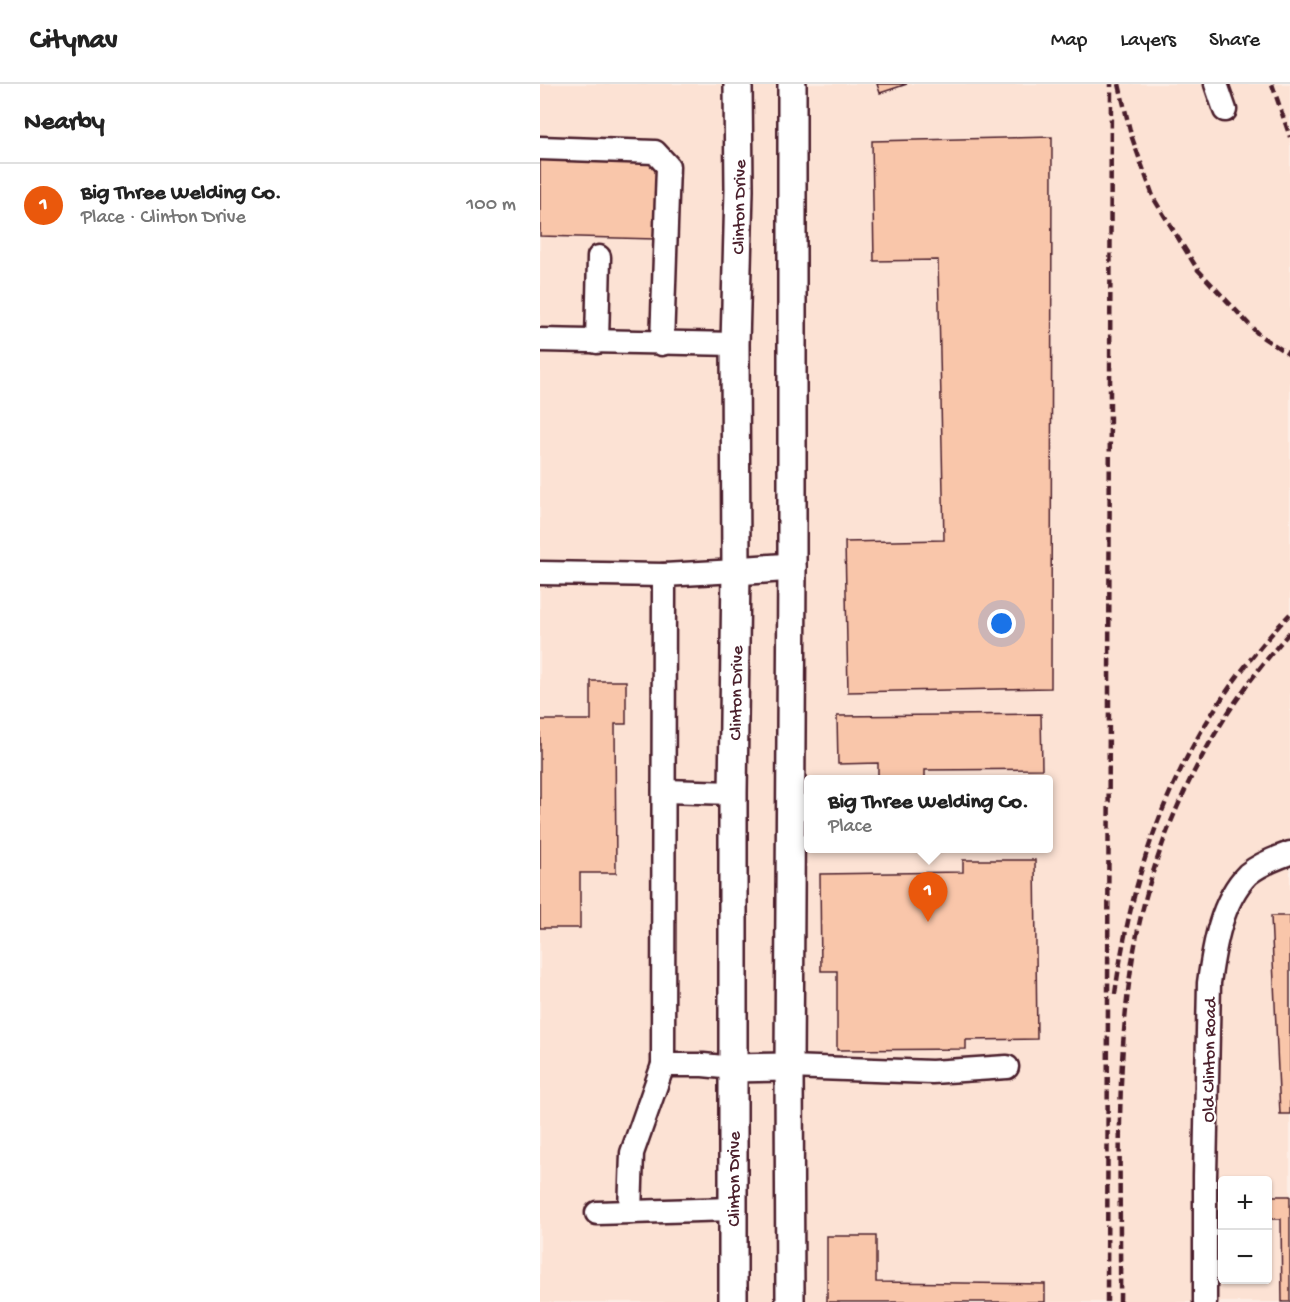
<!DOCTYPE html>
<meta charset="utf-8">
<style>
body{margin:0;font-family:"Gochi Hand",sans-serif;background:#f6f6f6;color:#222}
.controls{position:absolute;right:18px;bottom:18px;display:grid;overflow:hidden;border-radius:6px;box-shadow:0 2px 4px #0004}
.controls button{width:54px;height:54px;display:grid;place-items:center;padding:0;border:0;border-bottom:2px solid #e0e0e0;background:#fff;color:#222;font:30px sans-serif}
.you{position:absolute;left:462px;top:540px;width:21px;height:21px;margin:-15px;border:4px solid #fff;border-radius:50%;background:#1a73e8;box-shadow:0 0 0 9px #1a73e833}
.badge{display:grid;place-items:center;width:39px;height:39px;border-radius:50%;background:#ea580c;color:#fff;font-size:20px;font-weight:700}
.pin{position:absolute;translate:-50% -50px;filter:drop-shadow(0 2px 3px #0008)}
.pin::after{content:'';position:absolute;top:32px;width:21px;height:18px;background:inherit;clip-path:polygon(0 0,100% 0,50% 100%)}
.popup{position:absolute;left:264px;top:691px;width:249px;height:78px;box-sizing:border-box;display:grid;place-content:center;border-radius:6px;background:#fff;filter:drop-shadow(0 2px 4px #0005);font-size:20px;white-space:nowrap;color:#767676}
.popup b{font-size:22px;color:#222}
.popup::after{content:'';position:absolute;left:50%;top:100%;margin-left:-12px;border:12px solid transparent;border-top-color:#fff}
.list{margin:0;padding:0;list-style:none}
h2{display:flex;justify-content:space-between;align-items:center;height:78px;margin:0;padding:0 24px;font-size:26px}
h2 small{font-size:20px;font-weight:400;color:#767676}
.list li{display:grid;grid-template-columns:39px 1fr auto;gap:18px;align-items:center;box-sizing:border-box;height:84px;padding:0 24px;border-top:2px solid #e0e0e0}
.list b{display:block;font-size:22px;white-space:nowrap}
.list p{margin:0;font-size:20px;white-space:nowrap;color:#767676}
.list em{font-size:20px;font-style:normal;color:#767676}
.map{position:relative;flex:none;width:750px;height:1218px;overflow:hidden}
header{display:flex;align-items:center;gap:36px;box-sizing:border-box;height:84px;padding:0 30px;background:#fff;border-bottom:2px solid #e0e0e0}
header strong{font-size:28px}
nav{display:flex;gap:33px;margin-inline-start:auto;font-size:21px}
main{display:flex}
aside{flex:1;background:#fff}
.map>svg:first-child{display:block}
</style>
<header>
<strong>Citynav</strong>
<nav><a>Map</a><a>Layers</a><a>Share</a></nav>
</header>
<main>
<aside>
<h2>Nearby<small></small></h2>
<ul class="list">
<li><span class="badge">1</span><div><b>Big Three Welding Co.</b><p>Place · Clinton Drive</p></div><em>100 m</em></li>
</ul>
</aside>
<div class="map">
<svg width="750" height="1218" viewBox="0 0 750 1218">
<rect width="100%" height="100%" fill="#fdeee6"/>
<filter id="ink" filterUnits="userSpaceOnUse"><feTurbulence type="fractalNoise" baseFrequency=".0167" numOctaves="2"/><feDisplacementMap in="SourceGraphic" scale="12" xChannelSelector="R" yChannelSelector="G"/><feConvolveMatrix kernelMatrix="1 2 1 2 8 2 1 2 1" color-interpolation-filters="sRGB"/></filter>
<g filter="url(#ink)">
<!-- built -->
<path fill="#fce2d4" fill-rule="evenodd" d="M0 0H750V1218H0ZM268 696H508V764H268ZM682 1096H728V1196H682Z"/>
<!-- building -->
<g fill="#f9c6aa" stroke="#4a1f2b" stroke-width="1.5">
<polygon points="337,0 367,0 340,9"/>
<polygon points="512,53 511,604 308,608 305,458 404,456 398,176 334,177 332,57"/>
<polygon points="0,76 117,80 115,155 0,152"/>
<polygon points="51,597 86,597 86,640 75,640 76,789 40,789 40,844 0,844 0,636 51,636"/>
<polygon points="501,630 502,685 385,686 385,696 338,696 338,679 298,680 297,632"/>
<polygon points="423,776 495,776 497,955 426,956 426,965 297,966 297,887 281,887 280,790 423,788"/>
<polygon points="731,832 750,832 750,1030 740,1030"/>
<polygon points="728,1112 750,1112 750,1218 742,1218 741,1135 728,1135"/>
<polygon points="287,1152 336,1152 336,1198 505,1200 505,1218 287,1218"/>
</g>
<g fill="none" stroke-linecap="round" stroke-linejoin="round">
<!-- minor casing -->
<g stroke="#4a1f2b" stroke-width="27">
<g id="minor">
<polyline points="676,0 685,26"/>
<polyline points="0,64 115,68 128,82 122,260"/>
<polyline points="0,256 195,260"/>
<polyline points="57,258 59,173"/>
<polyline points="0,489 124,491"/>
<polyline points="124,707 193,709"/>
<polyline points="249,983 392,988 467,983"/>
<polyline points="193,984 163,981 123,981 124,491 196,487"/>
<polyline points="90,1128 92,1069 123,981"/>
<polyline points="57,1129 193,1125"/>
<path d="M665 1218V1092L669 899C674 863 681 817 708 790 720 780 736 774 750 769"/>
</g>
</g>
<!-- major casing -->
<g stroke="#4a1f2b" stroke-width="32">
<g id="major">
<polyline points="196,487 252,483"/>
<polyline points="193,984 249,983"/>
<polyline points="193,1218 193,709 196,487 195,260 199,106 198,0"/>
<polyline points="250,1218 249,983 252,483 252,0"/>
</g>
</g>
<!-- minor -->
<use href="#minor" stroke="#fff" stroke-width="22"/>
<!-- major -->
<use href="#major" stroke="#fff" stroke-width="27"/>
<!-- rail -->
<g stroke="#4a1f2b" stroke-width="4.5" stroke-dasharray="9 4.5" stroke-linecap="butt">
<polyline points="579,0 591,51 614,115 658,186 719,251 750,271"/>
<polyline points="732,0 750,53"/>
<path d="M575 910C595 763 647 638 750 530"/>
<polyline points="567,1218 571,0"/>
<path d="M580 1218C581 1110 575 1000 590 892 607 764 664 644 750 548"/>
</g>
</g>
</g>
<g text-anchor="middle" stroke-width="4.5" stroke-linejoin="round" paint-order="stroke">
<!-- street labels -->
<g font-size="18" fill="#4a1f2b" stroke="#fff">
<text transform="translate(198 123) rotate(-89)" y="6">Clinton Drive</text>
<text transform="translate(195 609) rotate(-89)" y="6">Clinton Drive</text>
<text transform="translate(668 976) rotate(-89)" y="6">Old Clinton Road</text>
<text transform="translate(193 1095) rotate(-90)" y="6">Clinton Drive</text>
</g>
</g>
</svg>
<div class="controls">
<button>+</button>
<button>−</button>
</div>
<div class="you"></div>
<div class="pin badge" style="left:388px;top:838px">1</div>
<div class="popup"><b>Big Three Welding Co.</b>Place</div>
</div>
</main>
